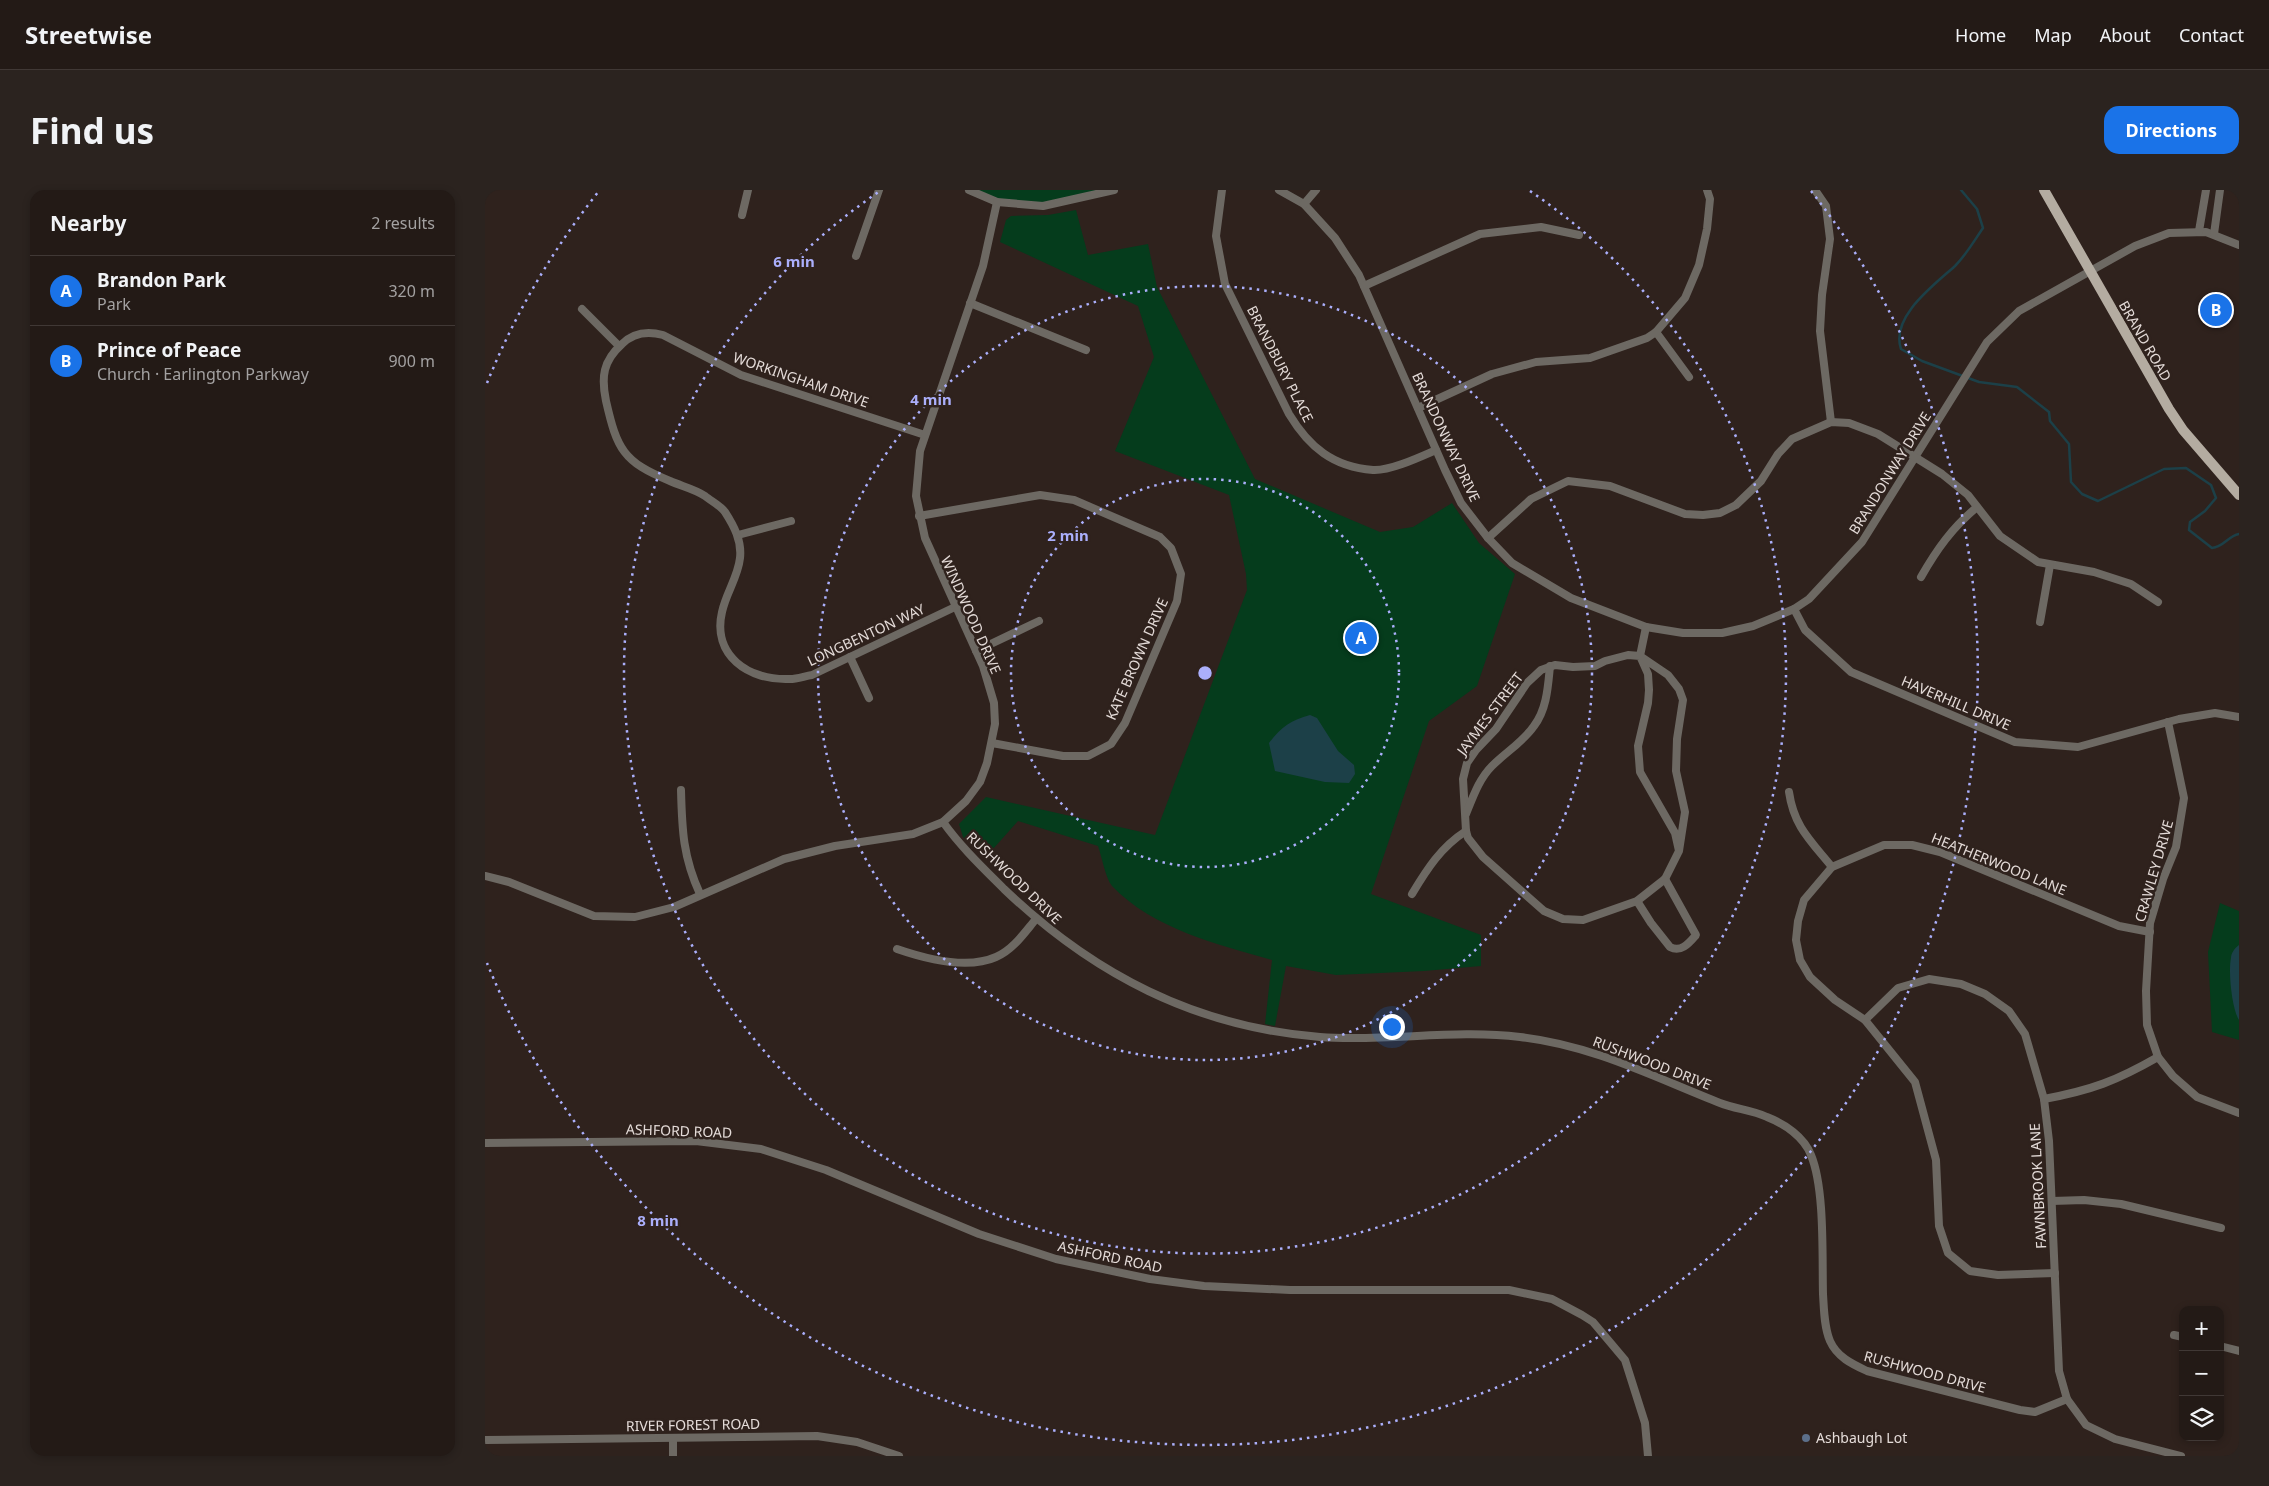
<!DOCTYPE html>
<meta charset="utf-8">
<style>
body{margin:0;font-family:"Noto Sans",sans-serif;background:#2b231f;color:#f1f3f6}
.controls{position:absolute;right:15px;bottom:15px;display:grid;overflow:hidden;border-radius:10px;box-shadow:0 2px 8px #0003}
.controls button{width:45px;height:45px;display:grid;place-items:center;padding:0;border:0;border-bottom:1px solid #403835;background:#231a16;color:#f1f3f6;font:25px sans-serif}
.you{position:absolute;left:906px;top:836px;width:18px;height:18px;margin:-12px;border:4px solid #fff;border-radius:50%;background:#1a73e8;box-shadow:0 0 0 8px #1a73e833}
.badge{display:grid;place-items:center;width:32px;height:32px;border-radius:50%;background:#1a73e8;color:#fff;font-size:16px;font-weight:700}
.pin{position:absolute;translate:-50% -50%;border:2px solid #fff;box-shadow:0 1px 5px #0006}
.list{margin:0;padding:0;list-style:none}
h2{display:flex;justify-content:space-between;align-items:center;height:65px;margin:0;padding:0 20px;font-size:21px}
h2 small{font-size:16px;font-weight:400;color:#a3a1a1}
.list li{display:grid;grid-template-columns:32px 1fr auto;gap:15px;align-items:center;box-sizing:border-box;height:70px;padding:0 20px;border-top:1px solid #403835}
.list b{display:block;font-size:19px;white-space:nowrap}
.list p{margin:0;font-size:16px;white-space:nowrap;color:#a3a1a1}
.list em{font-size:16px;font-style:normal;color:#a3a1a1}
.icon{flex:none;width:28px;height:28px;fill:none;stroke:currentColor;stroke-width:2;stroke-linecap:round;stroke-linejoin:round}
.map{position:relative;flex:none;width:1754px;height:1266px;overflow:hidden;border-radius:15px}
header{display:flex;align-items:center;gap:30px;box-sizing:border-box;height:70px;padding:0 25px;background:#231a16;border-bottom:1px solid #403835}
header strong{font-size:24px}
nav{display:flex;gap:28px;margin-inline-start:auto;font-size:18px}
.intro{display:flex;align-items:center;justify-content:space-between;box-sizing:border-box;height:120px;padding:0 30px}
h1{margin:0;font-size:35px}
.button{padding:12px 22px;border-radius:15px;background:#1a73e8;color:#fff;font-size:18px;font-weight:700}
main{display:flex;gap:30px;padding:0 30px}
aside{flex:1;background:#231a16;border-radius:15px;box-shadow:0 2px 8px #0003}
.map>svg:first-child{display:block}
</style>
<header>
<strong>Streetwise</strong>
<nav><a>Home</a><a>Map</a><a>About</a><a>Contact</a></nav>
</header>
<div class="intro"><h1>Find us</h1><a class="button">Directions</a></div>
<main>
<aside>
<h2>Nearby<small>2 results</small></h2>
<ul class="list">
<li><span class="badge">A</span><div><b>Brandon Park</b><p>Park</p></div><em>320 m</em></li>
<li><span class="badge">B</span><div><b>Prince of Peace</b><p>Church · Earlington Parkway</p></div><em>900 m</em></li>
</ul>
</aside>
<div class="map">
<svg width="1754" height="1266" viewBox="0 0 1754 1266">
<rect width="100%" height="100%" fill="#2f221d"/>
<!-- green -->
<g fill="#053c1c">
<polygon points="486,0 630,0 558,16 520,13"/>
<path d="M591 20 603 65 663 54 672 97 770 289 895 342 928 337 967 313 994 353 1030 384 992 496 944 531 886 704 996 745V776L939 781 851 785 801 776 790 836 780 834 787 770C732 754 668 739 627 696 620 687 617 667 613 656L533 631 500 668 478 647 474 634 501 607 670 645 762 400 761 384 744 305 630 261 669 167 653 116 515 52 521 30 526 26 563 25Z"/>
<polygon points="1735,713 1754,721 1754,850 1727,842 1723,762"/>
</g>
<!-- water -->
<g fill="#1c4048">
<path d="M825 525 832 528 853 561 869 575 870 584 864 593 840 592 790 581 784 553C795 538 806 530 825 525Z"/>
<path d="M1754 755V830C1747 819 1743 782 1746 768 1746 763 1750 758 1754 755Z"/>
</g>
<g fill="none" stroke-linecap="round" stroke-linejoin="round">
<!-- stream -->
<path stroke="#1c4048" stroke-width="2.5" d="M1476 0 1492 19 1498 38C1489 51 1481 65 1470 76 1449 95 1405 127 1416 159L1437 171 1494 192 1532 197 1564 222 1565 231 1584 254 1586 292 1597 304 1613 311 1679 279 1701 278 1726 295 1731 308 1720 321 1705 332 1704 340 1727 358C1739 357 1743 346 1754 344"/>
<!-- minor -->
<g stroke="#6d6963" stroke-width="8">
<polyline points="484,0 512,12 558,16 629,0"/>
<path d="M737 0 731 46 740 94 804 224C824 257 848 277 888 280 905 281 935 267 951 260"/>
<polyline points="794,0 819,14 850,48 874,85 960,280 976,313 1003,348 1027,373 1086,408 1161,437 1198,443 1237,443 1268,436 1309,419 1324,409 1377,352 1502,152 1534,121 1650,56 1684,43 1721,42 1754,55"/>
<polyline points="1330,0 1341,16 1345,49 1337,105 1335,141 1346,232"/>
<polyline points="819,14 831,0"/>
<polyline points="257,25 263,0"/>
<polyline points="1714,41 1721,0"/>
<polyline points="1729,44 1735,0"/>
<polyline points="371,66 394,0"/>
<polyline points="879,96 995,44 1056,37 1094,45"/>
<polyline points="485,113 601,160"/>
<polyline points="97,119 134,156"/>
<polyline points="1171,142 1204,187"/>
<polyline points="933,218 1007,184 1051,172 1105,168 1162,148 1171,142 1200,108 1214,75 1222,39 1225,9 1222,0"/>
<path d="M440 245 256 185 178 145C163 141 149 142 137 154 118 171 116 187 121 211 132 259 138 272 185 291 196 296 210 299 220 306 226 311 236 316 240 322 249 336 257 351 255 368 253 387 241 403 237 422 227 465 263 491 305 489 312 489 320 486 327 485L470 417"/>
<polyline points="434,326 555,305 589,310 675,347 686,358 696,384 692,411 640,533 626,554 603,566 578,566 507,553"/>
<polyline points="253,345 306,331"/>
<polyline points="1003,348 1046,309 1083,291 1125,296 1200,324 1218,325 1235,323 1251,315 1276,291 1293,264 1307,249 1346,232 1364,233 1393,244 1457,284 1483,305 1515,346 1553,372 1609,382 1646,394 1673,412"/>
<path d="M1436 387C1452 359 1467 338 1492 317"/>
<polyline points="1309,419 1320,440 1366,482 1530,552 1593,557 1694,529 1730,523 1754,527"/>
<polyline points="1555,432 1565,375"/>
<polyline points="1161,437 1155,466 1163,484 1164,500 1163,513 1153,556 1155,582 1190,643 1194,661 1180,689 1152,711 1098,730 1078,729 1059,721 998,667 983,648 981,641 978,589 982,573 991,560 1011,539 1042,493 1056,480 1070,475 1088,477 1110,476 1120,471 1143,465 1155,466 1183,485 1194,499 1198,510 1192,549 1191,581 1200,622 1194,661"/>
<polyline points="491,461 554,431"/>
<polyline points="365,467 384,508"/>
<polyline points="1683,532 1699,608 1691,657 1678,689 1665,733 1661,801 1662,835 1673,867 1688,886 1712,907 1754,923"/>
<path d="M196 600C197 640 198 667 215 704"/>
<path d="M1304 602C1309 637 1326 651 1347 677"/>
<path d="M981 624C988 607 994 589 1007 576 1021 562 1038 552 1049 536 1062 519 1063 496 1065 476"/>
<path d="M458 632C476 657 497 677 519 699 608 784 710 837 835 847 902 852 969 839 1035 847 1107 855 1169 887 1235 913 1250 919 1267 920 1282 927 1300 934 1319 947 1326 965 1340 999 1337 1066 1338 1104 1339 1119 1339 1137 1345 1151 1352 1167 1367 1174 1382 1181L1535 1220 1550 1222 1582 1209"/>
<polyline points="0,686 24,692 109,726 150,727 189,717 299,669 350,656 428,644 458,632 481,611 495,592 502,573 510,534 509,513 498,476 440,348 431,306 435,261 498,76 512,12"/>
<path d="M927 704C942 679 956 657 981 641"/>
<path d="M1152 711 1166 733 1185 757C1196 763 1204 753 1211 745L1180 689"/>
<path d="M412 759C441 769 482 780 511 767 528 760 540 742 551 729"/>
<polyline points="1380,830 1413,798 1444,789 1476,794 1500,804 1524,821 1540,844 1559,909 1564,951 1574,1181 1582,1209 1601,1235 1630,1249 1696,1266"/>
<path d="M1559 909C1607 900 1631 891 1673 867"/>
<polyline points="0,953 211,951 276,959 341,980 494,1044 571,1069 665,1089 719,1096 805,1100 1024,1100 1067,1109 1097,1125 1108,1132 1140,1170 1160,1233 1163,1266"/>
<polyline points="1567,1011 1599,1010 1636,1014 1736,1038"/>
<polyline points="1570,1083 1513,1085 1485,1081 1463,1063 1454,1036 1451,970 1430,892 1380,830 1350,810 1325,787 1315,770 1311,750 1313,731 1319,710 1347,677 1399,655 1427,655 1455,662 1634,736 1665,742"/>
<polyline points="1689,1145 1698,1147"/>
<polyline points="1735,1156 1754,1161"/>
<polyline points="188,1248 188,1266"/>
<polyline points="0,1250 332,1246 372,1252 414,1266"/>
</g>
<!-- major -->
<polyline stroke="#b4aca1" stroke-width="10" points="1559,0 1684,219 1698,240 1754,305"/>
</g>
<!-- distance rings -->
<g fill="none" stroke="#abaffb" stroke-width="2.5" stroke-dasharray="2.5 5">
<circle cx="720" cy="483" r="194"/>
<circle cx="720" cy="483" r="387"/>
<path d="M1045 1A581 581 0 1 1 395 1"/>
<path d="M2 193A774 774 0 0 1 114 1M1326 1A774 774 0 1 1 2 773"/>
</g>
<!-- markers -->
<circle fill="#5c6f8a" stroke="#2f221d" stroke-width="2" cx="1321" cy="1248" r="5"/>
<g text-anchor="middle" stroke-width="5" stroke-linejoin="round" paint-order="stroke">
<!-- street labels -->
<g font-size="14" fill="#e4dbd8" stroke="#2f221d">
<text transform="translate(1660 151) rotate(60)" y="5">BRAND ROAD</text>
<text transform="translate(795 174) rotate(63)" y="5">BRANDBURY PLACE</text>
<text transform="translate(316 190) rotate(19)" y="5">WORKINGHAM DRIVE</text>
<text transform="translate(961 247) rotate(65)" y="5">BRANDONWAY DRIVE</text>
<text transform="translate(1405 283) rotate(-58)" y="5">BRANDONWAY DRIVE</text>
<text transform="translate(486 425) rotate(66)" y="5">WINDWOOD DRIVE</text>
<text transform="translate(381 445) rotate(-25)" y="5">LONGBENTON WAY</text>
<text transform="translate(652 469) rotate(-66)" y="5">KATE BROWN DRIVE</text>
<text transform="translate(1471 513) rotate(23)" y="5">HAVERHILL DRIVE</text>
<text transform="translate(1005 524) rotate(-53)" y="5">JAYMES STREET</text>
<text transform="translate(1514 674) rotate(22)" y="5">HEATHERWOOD LANE</text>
<text transform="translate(1669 681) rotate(-74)" y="5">CRAWLEY DRIVE</text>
<text transform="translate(529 688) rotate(44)" y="5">RUSHWOOD DRIVE</text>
<text transform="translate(1167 873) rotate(21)" y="5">RUSHWOOD DRIVE</text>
<text transform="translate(194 941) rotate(2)" y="5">ASHFORD ROAD</text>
<text transform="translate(1553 996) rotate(-93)" y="5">FAWNBROOK LANE</text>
<text transform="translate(625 1067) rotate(12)" y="5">ASHFORD ROAD</text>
<text transform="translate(1440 1182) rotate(15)" y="5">RUSHWOOD DRIVE</text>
<text transform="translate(208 1235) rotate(-1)" y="5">RIVER FOREST ROAD</text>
</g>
<!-- poi labels -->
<g font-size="14" fill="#e4dbd8" stroke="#2f221d" text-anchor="start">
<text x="1331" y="1253">Ashbaugh Lot</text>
</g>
</g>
<circle cx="720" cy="483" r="8" fill="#abaffb" stroke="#2f221d" stroke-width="2.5"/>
<g font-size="15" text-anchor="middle" font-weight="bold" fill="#abaffb" stroke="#2f221d" stroke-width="5" stroke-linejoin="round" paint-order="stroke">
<text x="309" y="77">6 min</text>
<text x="446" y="215">4 min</text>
<text x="583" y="351">2 min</text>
<text x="173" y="1036">8 min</text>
</g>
</svg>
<div class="controls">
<button>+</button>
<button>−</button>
<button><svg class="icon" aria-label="layers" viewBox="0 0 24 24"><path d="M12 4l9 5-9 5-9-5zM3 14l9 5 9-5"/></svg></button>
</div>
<div class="you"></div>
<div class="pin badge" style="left:876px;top:448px">A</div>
<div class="pin badge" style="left:1731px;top:120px">B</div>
</div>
</main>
